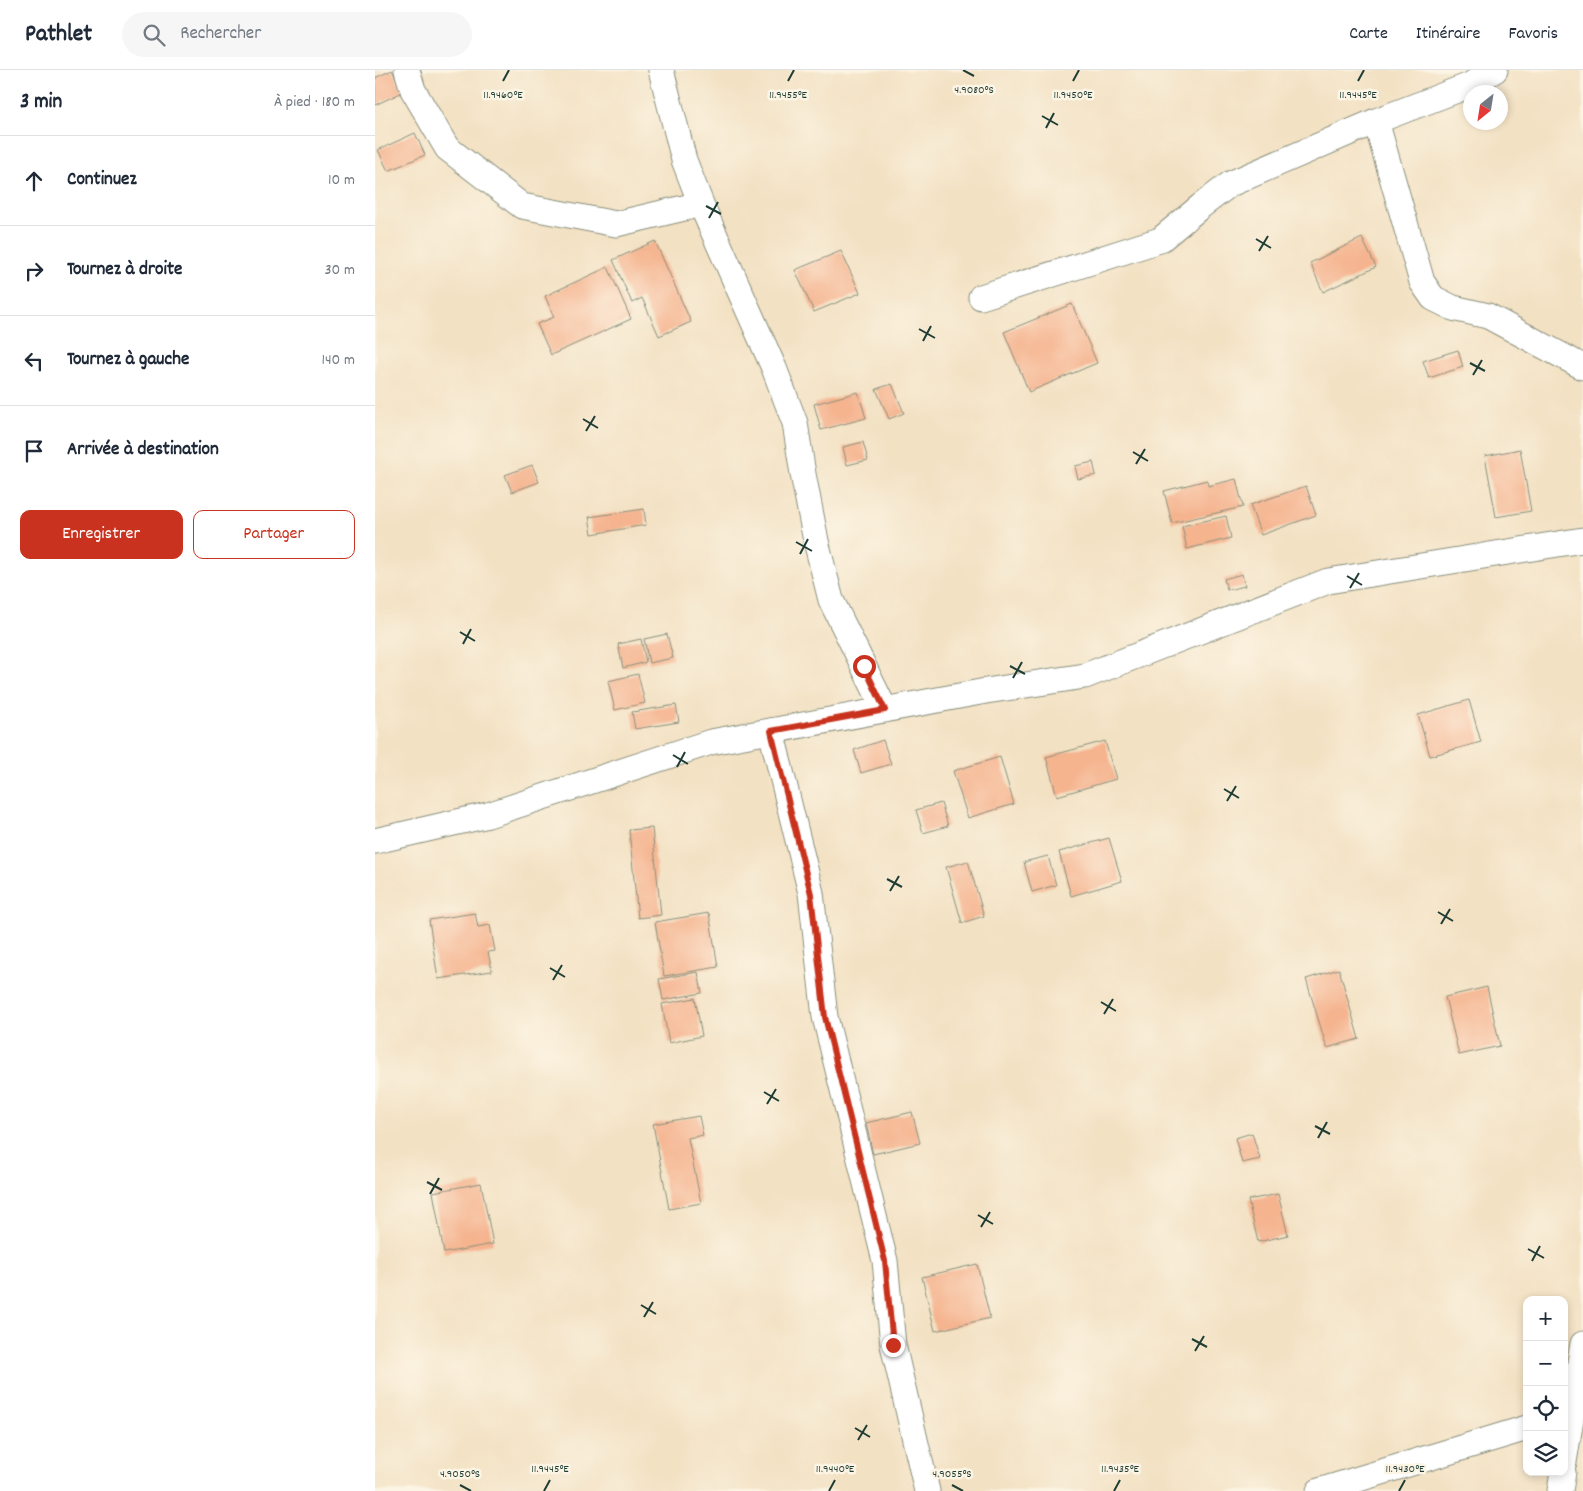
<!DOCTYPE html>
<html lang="fr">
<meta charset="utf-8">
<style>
body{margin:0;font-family:Dekko,sans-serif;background:#f6f6f7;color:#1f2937}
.controls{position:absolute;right:15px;bottom:15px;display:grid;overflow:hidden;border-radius:10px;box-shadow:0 2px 8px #0003}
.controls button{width:45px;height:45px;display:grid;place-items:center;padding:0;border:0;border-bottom:1px solid #e0e1e3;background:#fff;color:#1f2937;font:25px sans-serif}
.compass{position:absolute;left:1088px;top:15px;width:45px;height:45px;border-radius:50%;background:#fff;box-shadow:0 2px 8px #0003;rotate:210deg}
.stop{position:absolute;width:15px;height:15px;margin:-11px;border:4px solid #c8321e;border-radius:50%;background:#fff}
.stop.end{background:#c8321e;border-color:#fff;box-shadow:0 1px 5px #0008}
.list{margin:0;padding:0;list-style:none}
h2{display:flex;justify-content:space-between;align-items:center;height:65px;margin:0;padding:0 20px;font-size:21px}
h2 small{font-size:16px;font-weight:400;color:#747a83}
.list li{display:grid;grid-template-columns:32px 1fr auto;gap:15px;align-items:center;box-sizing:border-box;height:90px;padding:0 20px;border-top:1px solid #e0e1e3}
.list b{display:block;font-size:19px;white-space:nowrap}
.list em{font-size:16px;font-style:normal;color:#747a83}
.actions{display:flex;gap:10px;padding:15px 20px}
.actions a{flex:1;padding:11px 0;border:1px solid #c8321e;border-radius:10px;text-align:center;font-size:18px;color:#c8321e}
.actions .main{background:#c8321e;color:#fff}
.icon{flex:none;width:28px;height:28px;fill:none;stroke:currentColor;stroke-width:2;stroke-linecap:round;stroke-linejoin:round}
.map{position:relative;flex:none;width:1208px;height:1421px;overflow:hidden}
header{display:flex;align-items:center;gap:30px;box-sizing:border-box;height:70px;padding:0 25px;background:#fff;border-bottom:1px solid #e0e1e3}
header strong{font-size:24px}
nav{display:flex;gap:28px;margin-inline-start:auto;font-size:18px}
.search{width:350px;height:45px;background:#f6f6f7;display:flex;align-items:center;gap:12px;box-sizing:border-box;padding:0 18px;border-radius:28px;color:#747a83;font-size:19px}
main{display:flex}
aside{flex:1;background:#fff}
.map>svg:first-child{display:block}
</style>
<header>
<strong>Pathlet</strong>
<div class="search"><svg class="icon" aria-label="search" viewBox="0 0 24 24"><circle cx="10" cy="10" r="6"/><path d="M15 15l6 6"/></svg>Rechercher</div>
<nav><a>Carte</a><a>Itinéraire</a><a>Favoris</a></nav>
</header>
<main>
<aside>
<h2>3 min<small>À pied · 180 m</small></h2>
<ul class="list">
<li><svg class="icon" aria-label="ahead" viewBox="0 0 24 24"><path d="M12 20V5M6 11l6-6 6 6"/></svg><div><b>Continuez</b></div><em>10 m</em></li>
<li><svg class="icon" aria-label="right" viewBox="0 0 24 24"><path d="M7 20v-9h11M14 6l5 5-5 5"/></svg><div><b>Tournez à droite</b></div><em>30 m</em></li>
<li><svg class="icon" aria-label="left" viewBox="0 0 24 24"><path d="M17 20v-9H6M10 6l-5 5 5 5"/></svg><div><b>Tournez à gauche</b></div><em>140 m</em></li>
<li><svg class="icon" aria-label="arrive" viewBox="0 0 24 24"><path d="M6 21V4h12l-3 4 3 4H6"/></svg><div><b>Arrivée à destination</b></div></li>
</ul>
<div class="actions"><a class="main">Enregistrer</a><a>Partager</a></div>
</aside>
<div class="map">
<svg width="1208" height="1421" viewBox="0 0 1208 1421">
<rect width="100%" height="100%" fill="#fcf5e5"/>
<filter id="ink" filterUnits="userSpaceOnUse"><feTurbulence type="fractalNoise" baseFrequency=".02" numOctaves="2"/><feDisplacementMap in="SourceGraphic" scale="10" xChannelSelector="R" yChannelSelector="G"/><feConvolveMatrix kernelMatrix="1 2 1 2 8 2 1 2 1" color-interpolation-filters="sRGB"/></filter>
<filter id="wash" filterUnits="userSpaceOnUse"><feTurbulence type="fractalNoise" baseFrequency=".0096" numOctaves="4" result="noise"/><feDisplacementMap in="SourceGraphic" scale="20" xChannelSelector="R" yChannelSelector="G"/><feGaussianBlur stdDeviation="1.12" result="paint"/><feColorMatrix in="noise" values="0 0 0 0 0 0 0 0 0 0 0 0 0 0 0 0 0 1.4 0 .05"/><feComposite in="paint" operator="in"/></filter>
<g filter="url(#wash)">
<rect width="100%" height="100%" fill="#f3e1c3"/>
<g id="blocks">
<!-- building -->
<g fill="#f5b38e">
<polygon points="17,0 28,22 0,35 0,8"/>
<polygon points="40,63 50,85 13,101 3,80"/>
<polygon points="987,168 1001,197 948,222 935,193"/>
<polygon points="280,171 316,252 284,266 267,228 257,233 238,190"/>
<polygon points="466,181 485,223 439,242 420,200"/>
<polygon points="233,197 256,249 176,285 162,254 179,247 170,226"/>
<polygon points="697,234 722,293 654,322 629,262"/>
<polygon points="1083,280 1088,297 1054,308 1048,291"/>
<polygon points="517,314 529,343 514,349 501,319"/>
<polygon points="483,322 491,348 446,360 439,334"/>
<polygon points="488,372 493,390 472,395 468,377"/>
<polygon points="1145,379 1156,441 1121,447 1110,386"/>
<polygon points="718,392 721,405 703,409 700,396"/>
<polygon points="157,395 164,412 137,422 130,405"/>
<polygon points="861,409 868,437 797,453 789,421 832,410 833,416"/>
<polygon points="931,416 941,445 886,465 875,435"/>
<polygon points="269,439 271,455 217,464 214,447"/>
<polygon points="851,446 856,468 812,479 807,456"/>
<polygon points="867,504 870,516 852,520 849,509"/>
<polygon points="292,564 298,588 274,593 269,569"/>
<polygon points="266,569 271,592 248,598 243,574"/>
<polygon points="263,604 270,633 240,640 233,611"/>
<polygon points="1094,630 1106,672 1055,686 1043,645"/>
<polygon points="301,635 304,652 260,659 257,642"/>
<polygon points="508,670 516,694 486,703 479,680"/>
<polygon points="730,671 741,709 682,726 671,687"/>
<polygon points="625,687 639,734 593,748 578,701"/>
<polygon points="566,733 573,756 548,763 541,740"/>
<polygon points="277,758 286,845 263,848 254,760"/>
<polygon points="734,768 747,811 696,826 684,782"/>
<polygon points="673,786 681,815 657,822 649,792"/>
<polygon points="593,791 609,846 587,853 571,797"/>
<polygon points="100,843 103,857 115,855 120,881 113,882 117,901 63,909 54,850"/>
<polygon points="334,843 343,897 289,906 280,852"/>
<polygon points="964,899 984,969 952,978 931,909"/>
<polygon points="323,902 327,923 288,930 284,909"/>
<polygon points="1112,917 1125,976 1084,985 1070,927"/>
<polygon points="320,928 327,966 294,973 287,934"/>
<polygon points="537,1042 545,1073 498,1084 491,1053"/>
<polygon points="324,1046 328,1065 313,1068 326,1133 294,1139 278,1054"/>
<polygon points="877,1063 885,1089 867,1093 860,1068"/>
<polygon points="106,1113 118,1174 69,1183 58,1122"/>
<polygon points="903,1124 913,1165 883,1172 873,1130"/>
<polygon points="602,1194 615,1248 560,1261 547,1207"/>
</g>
</g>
</g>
<g filter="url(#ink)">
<use href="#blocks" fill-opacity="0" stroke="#898f7c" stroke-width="1"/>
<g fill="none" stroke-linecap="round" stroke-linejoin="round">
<!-- street casing -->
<g stroke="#898f7c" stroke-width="27">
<g id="street">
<polyline points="32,0 38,20 72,78 147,136 241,154 326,134"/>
<polyline points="286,0 309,90 326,134 399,298 420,353 428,404 441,471 456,530 510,640"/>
<polyline points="1001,51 1047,212 1058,228 1078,238 1113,246 1208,297"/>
<polyline points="606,227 785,170 826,136 855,114 1001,51 1095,15 1120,0"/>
<polyline points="396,661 436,823 450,947 510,1191 518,1275 552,1421"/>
<polyline points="0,771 113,745 336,672 611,621 710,606 953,511 1208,470"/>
<polyline points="1189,1392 1208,1274"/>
<polyline points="944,1421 1152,1358"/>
<polyline points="1185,1421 1188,1402"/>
</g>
</g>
<!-- street -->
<use href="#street" stroke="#fff" stroke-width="25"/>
</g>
</g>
<g fill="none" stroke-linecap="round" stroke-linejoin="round" filter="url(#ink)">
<!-- route -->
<polyline stroke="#c8321e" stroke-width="6" points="489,596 510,640 396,661 436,824 450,947 510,1191 518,1275"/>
</g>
<!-- ticks -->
<path fill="none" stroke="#1f3d34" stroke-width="2" d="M588 0 599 6M128 11 134 0M413 11 419 0M698 11 704 0M983 11 989 0M667 46 683 55M671 58 679 43M331 136 346 144M334 148 343 132M881 169 896 178M884 181 893 166M544 259 560 268M548 271 556 256M1095 293 1110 301M1098 305 1107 290M208 349 223 358M211 361 220 346M758 382 773 391M761 394 770 379M421 472 437 481M425 484 433 469M972 506 987 515M975 518 984 503M85 562 100 571M88 574 96 559M635 596 650 604M638 608 647 592M298 685 313 694M302 697 310 682M849 719 864 728M852 731 861 716M512 809 527 817M515 821 524 806M1063 842 1078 851M1066 854 1075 839M175 898 190 907M178 910 187 895M726 932 741 941M729 944 738 929M389 1022 404 1031M392 1034 401 1019M940 1056 955 1064M943 1068 952 1052M52 1112 67 1120M55 1124 64 1108M603 1145 618 1154M606 1157 615 1142M1153 1179 1169 1188M1157 1191 1165 1176M266 1235 281 1244M269 1247 278 1232M817 1269 832 1277M820 1281 829 1266M480 1358 495 1367M483 1370 492 1355M85 1415 96 1421M577 1415 588 1421M169 1421 175 1410M454 1421 460 1410M739 1421 745 1410M1024 1421 1030 1410"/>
<g font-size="12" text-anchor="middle" fill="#1f3d34" stroke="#fcf5e5" stroke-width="5" stroke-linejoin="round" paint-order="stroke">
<text x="599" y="23">4.9080°S</text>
<text x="128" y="28">11.9460°E</text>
<text x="413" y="28">11.9455°E</text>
<text x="698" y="28">11.9450°E</text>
<text x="983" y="28">11.9445°E</text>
<text x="175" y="1402">11.9445°E</text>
<text x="460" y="1402">11.9440°E</text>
<text x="745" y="1402">11.9435°E</text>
<text x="1030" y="1402">11.9430°E</text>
<text x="85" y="1407">4.9050°S</text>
<text x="577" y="1407">4.9055°S</text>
</g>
</svg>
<div class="controls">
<button>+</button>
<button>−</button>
<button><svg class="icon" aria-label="locate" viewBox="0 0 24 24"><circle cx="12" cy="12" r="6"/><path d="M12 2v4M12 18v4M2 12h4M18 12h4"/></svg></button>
<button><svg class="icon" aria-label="layers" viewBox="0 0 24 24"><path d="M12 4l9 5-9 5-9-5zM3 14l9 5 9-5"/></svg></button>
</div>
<svg class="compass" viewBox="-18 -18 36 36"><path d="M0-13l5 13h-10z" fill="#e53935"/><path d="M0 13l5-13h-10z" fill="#747a83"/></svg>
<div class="stop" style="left:489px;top:596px"></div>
<div class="stop end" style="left:518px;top:1275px"></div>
</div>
</main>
